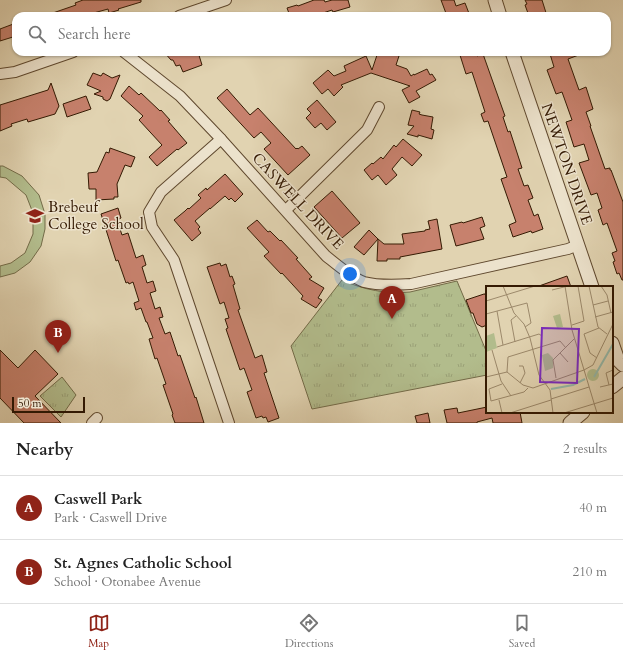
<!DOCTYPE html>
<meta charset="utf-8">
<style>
body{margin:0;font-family:Cardo,serif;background:#f6f6f6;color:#222}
.scale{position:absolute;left:12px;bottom:10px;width:73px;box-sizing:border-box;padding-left:4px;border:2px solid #341a03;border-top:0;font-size:11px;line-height:14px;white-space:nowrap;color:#341a03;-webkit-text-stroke:3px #ece2cc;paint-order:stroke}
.you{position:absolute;left:350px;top:274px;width:14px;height:14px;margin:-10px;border:3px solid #fff;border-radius:50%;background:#1a73e8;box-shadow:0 0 0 6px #1a73e833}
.badge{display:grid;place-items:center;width:26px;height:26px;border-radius:50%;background:#8f2418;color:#fff;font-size:13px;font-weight:700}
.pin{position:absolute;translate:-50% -33px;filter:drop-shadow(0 1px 2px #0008)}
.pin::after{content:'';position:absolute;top:21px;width:14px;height:12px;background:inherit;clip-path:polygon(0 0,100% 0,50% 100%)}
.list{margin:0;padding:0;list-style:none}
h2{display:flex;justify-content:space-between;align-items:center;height:52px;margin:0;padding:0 16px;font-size:17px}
h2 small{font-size:13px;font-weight:400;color:#767676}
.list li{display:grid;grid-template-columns:26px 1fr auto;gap:12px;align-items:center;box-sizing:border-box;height:64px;padding:0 16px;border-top:1px solid #e0e0e0}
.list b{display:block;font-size:15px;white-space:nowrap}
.list p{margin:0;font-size:13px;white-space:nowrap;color:#767676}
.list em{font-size:13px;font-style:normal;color:#767676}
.icon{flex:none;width:22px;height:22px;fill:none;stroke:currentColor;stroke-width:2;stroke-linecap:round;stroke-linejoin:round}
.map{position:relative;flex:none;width:623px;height:423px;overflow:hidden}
.search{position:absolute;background:#fff;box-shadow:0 1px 3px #0004;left:12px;right:12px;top:12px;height:44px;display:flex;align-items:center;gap:10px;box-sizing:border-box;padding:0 14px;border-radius:12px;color:#767676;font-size:15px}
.sheet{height:180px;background:#fff}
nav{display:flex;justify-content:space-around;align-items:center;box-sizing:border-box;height:56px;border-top:1px solid #e0e0e0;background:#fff;font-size:11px;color:#767676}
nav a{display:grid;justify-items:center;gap:2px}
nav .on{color:#8f2418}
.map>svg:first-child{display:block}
</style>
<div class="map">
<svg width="623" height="423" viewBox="0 0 623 423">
<defs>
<pattern id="park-tufts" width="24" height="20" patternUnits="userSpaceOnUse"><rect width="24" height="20" fill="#b2bc8c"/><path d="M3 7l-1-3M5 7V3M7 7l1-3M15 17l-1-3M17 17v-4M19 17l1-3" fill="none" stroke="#9aa177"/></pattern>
</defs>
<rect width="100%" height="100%" fill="#e1d3b1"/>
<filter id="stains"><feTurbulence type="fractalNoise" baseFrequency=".005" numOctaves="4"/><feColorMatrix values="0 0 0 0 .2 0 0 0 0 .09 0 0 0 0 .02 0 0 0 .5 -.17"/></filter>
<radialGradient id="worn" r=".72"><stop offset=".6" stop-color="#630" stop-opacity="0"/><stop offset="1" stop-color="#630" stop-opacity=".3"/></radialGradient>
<!-- grass -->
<polygon fill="#b2bc8c" stroke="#736b48" points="0,166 3,166 22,176 39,195 45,214 45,229 41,246 30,262 15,273 0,277 0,266 11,263 25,253 33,234 33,213 26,195 6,178 0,177"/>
<!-- park -->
<g fill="url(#park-tufts)" stroke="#736b48">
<path d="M342 280C364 290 386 294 410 292L457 281 487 353V375L312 409 291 346Z"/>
<polygon points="62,377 76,395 61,417 40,396"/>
</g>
<!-- building -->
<g fill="#c7816d" stroke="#341a03">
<polygon points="83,0 141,0 141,2 118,9 119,10 109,13 108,9 90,14 91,16 47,16 47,15 76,5 75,3"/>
<polygon points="314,0 324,0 325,2 332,0 348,0 350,7 333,12 332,10 314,16 290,16 287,8 297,5 298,6"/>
<polygon points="441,0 454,0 456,6 465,3 470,16 447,16"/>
<polygon points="525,0 542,0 547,16 529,16 525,5 527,4"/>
<polygon points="16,23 16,36 0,41 0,29"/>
<polygon points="164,52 198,52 202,65 183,72 180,65 176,66 173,60 171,60"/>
<polygon points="378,52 390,52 390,53 399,56 396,65 407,69 411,76 414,74 414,75 427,69 430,75 432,74 436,80 416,91 420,97 409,103 402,90 410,86 371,73 341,85 343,87 334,96 328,89 322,94 313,83 328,70 334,76 346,71 344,66 366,56 372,70"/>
<polygon points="459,52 472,52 473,55 476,54 477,56 483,54 505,116 503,117 508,132 510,131 522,168 518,169 524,186 528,185 533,198 528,200 534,216 538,214 543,229 532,233 531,231 513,237 509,225 516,222 501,179 507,177 488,121 484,122 481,114 485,112 472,72 466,74"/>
<polygon points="556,52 584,52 584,53 568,59 579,90 586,87 593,109 586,112 591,126 590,126 605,169 610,168 610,170 611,170 623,202 623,280 622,280 619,273 617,274 613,262 615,261 612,253 617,251 607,223 603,225 598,210 602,208 597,193 591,195 579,163 589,160 584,144 574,147 566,122 572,120 562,92 556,94 547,70 554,67 550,54"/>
<polygon points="93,73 101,76 103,73 112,78 120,75 110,99 107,101 103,99 103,97 94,94 101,91 87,85"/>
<polygon points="51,83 59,106 55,114 28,122 27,119 11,124 12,126 0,131 0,105 48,90"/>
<polygon points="129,86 139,95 141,93 160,111 161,110 170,120 168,121 187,143 178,150 177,149 157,166 149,157 162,145 139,120 143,116 121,96"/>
<polygon points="227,89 250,115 258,108 296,149 297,148 298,149 302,146 310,155 288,175 264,149 271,143 261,132 254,138 217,98"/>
<polygon points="86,96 91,109 67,117 63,104"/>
<polygon points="317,100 336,122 327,130 321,123 315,128 306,118 311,113 307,109"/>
<polygon points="412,110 420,112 419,114 422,115 433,117 431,129 434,130 432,139 418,135 418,137 407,134 414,126 408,125"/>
<polygon points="403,139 422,155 412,166 402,157 392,169 397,175 386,185 378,175 372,180 364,170 372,163 373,164 381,157 383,159 394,145 396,147"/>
<polygon points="110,148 135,157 131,167 125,165 117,184 118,197 114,197 114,199 96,200 96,189 89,189 88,173 97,172 106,152 109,153"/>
<polygon points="225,174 243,194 235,202 231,198 229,200 225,196 210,209 210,208 195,221 200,227 198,229 201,233 192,241 174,220 185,211 188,208 189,209 201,198 198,195 206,188 207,190"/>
<polygon points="332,191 360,223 342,238 314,207"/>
<polygon points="118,208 121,218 117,220 122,235 128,233 136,258 143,255 146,265 142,267 147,283 153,281 156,291 150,293 155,309 160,307 163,317 159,318 165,334 170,332 178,356 180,355 195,398 196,397 204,423 175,423 172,415 173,414 163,385 166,384 157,358 155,359 149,339 153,338 147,322 146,322 141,308 136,310 134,303 139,301 133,282 129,284 128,282 126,283 118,260 116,261 101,214"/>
<polygon points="482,217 485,226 480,228 484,239 456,246 450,225 462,222 463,223"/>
<polygon points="437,219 442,249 400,257 400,259 387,259 387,261 377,261 378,239 384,244 404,244 402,234 425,231 425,230 430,229 428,221"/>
<polygon points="257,220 268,232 270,231 280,241 281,240 298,258 296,259 312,277 309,279 324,288 318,298 322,300 316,308 301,299 303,296 282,273 281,274 264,256 269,252 247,228"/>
<polygon points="369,230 378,239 364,255 354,247"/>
<polygon points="220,263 221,266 226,264 230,277 232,276 235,284 233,285 240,309 238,310 255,358 262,355 267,372 264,373 279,418 268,422 266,417 263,418 262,416 256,418 247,392 252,390 244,368 240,370 226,329 228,328 225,319 229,318 224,302 220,304 207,267"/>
<polygon points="567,276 571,287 539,287 539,286"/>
<polygon points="484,294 485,294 487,300 487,325 482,327 477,324 473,313 471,313 466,300"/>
<polygon points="0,350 18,368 35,350 58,374 35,396 61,423 24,423 0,398"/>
<polygon points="487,407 487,412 520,412 522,423 493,423 492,418 477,422 477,423 447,423 444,410 457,408 458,413"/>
<polygon points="428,413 430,423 417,423 415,416"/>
</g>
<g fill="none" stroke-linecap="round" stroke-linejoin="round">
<!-- minor casing -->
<g stroke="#5f482e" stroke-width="12">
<g id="minor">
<polyline points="179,16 226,0"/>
<path d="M124 52 180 96 221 139 326 256C336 264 352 278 364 282 379 286 396 285 411 284L568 249 578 245"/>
<polyline points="0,74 15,72 73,52"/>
<polyline points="221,139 161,192 149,212 152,227 174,260 229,423"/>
<polyline points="286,210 367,130 379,107"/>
<polyline points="92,423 97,418"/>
</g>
</g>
<!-- tertiary casing -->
<g stroke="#5f482e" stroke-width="15">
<g id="tertiary">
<polyline points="495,0 500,16"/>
<polyline points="512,52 592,287"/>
<polyline points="612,343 618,360 623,365"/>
<polyline points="612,387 623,378"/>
<polyline points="570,423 583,412"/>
</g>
</g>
<!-- minor -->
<use href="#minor" stroke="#ece2cc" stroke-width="10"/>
<!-- tertiary -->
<use href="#tertiary" stroke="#ece2cc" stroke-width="13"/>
</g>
<!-- icons -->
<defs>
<g id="school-bare" transform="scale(1.38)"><path d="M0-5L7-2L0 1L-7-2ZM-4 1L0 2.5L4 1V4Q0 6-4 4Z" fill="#8f2418" stroke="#ece2cc" stroke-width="2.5" paint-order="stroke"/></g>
</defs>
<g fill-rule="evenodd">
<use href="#school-bare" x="35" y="216"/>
</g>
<g text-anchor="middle" stroke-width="3" stroke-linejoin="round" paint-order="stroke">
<!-- street labels -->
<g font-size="15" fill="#341a03" stroke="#ece2cc">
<text transform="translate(567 164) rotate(71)" y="5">NEWTON DRIVE</text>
<text transform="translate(298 201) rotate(47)" y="5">CASWELL DRIVE</text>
</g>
<!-- poi labels -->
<g font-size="15" fill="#341a03" stroke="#ece2cc" text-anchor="start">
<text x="48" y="212">Brebeuf<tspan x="48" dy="17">College School</tspan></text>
</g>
</g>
<!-- overview -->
<g transform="translate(486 286)">
<rect width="127" height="127" fill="#e1d3b1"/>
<path d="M74 28 77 41 71 42 67 30Z" fill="#b2bc8c"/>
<path d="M8 47 11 62 0 66V50ZM62 67 67 72V82L59 85 56 69ZM101 89a6 6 0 1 1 12 0a6 6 0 1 1-12 0Z" fill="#b2bc8c"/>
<path fill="none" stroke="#95b8a9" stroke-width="2" d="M108 91 127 58M65 103 87 99 99 93"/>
<path fill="none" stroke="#9c896b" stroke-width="1" d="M17 0 28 27 38 38 44 52 53 89 64 104 67 127M79 0 86 44 111 127M103 0 112 41 121 48M115 0 121 9 125 27M66 4 82 0M0 15 49 0M107 19 122 15M11 25 17 59M0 28 41 17 45 37 39 41M109 31 127 26M86 39 98 35 92 0M29 56 25 34 30 30M11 61 53 48 56 50M6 64 15 95 25 110M74 67 82 76M111 72 104 67 98 48 113 42M33 80H37L39 87 34 97M21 86 22 71 74 55 80 62M0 91 21 86 37 99 47 102 98 84 107 79 127 38M70 92 67 74 88 53M16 98 3 103 5 115 38 106 42 102M123 99 120 87 127 84M114 101 127 98M65 113 103 101M13 114 16 127M24 127 65 114M78 127 127 112"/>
<path fill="#7b2cbf" fill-opacity="0.15" stroke="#7b2cbf" stroke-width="2" d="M56 42 93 43 91 97 54 96Z"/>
<rect width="127" height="127" fill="none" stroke="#341a03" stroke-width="2"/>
</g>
<rect width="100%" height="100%" filter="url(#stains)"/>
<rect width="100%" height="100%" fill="url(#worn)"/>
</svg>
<div class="scale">50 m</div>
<div class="you"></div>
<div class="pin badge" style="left:392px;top:319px">A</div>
<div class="pin badge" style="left:58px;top:353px">B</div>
<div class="search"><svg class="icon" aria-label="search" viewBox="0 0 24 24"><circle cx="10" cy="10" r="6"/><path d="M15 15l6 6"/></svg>Search here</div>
</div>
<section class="sheet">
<h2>Nearby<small>2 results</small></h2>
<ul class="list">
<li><span class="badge">A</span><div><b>Caswell Park</b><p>Park · Caswell Drive</p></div><em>40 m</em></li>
<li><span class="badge">B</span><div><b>St. Agnes Catholic School</b><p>School · Otonabee Avenue</p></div><em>210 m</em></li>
</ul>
</section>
<nav>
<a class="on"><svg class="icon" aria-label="map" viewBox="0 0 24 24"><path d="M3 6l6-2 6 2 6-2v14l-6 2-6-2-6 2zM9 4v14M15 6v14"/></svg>Map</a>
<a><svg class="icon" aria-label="directions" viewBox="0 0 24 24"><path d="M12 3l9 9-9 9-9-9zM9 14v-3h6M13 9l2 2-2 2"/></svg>Directions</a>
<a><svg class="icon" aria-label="saved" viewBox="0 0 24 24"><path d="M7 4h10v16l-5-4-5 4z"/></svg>Saved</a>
</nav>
